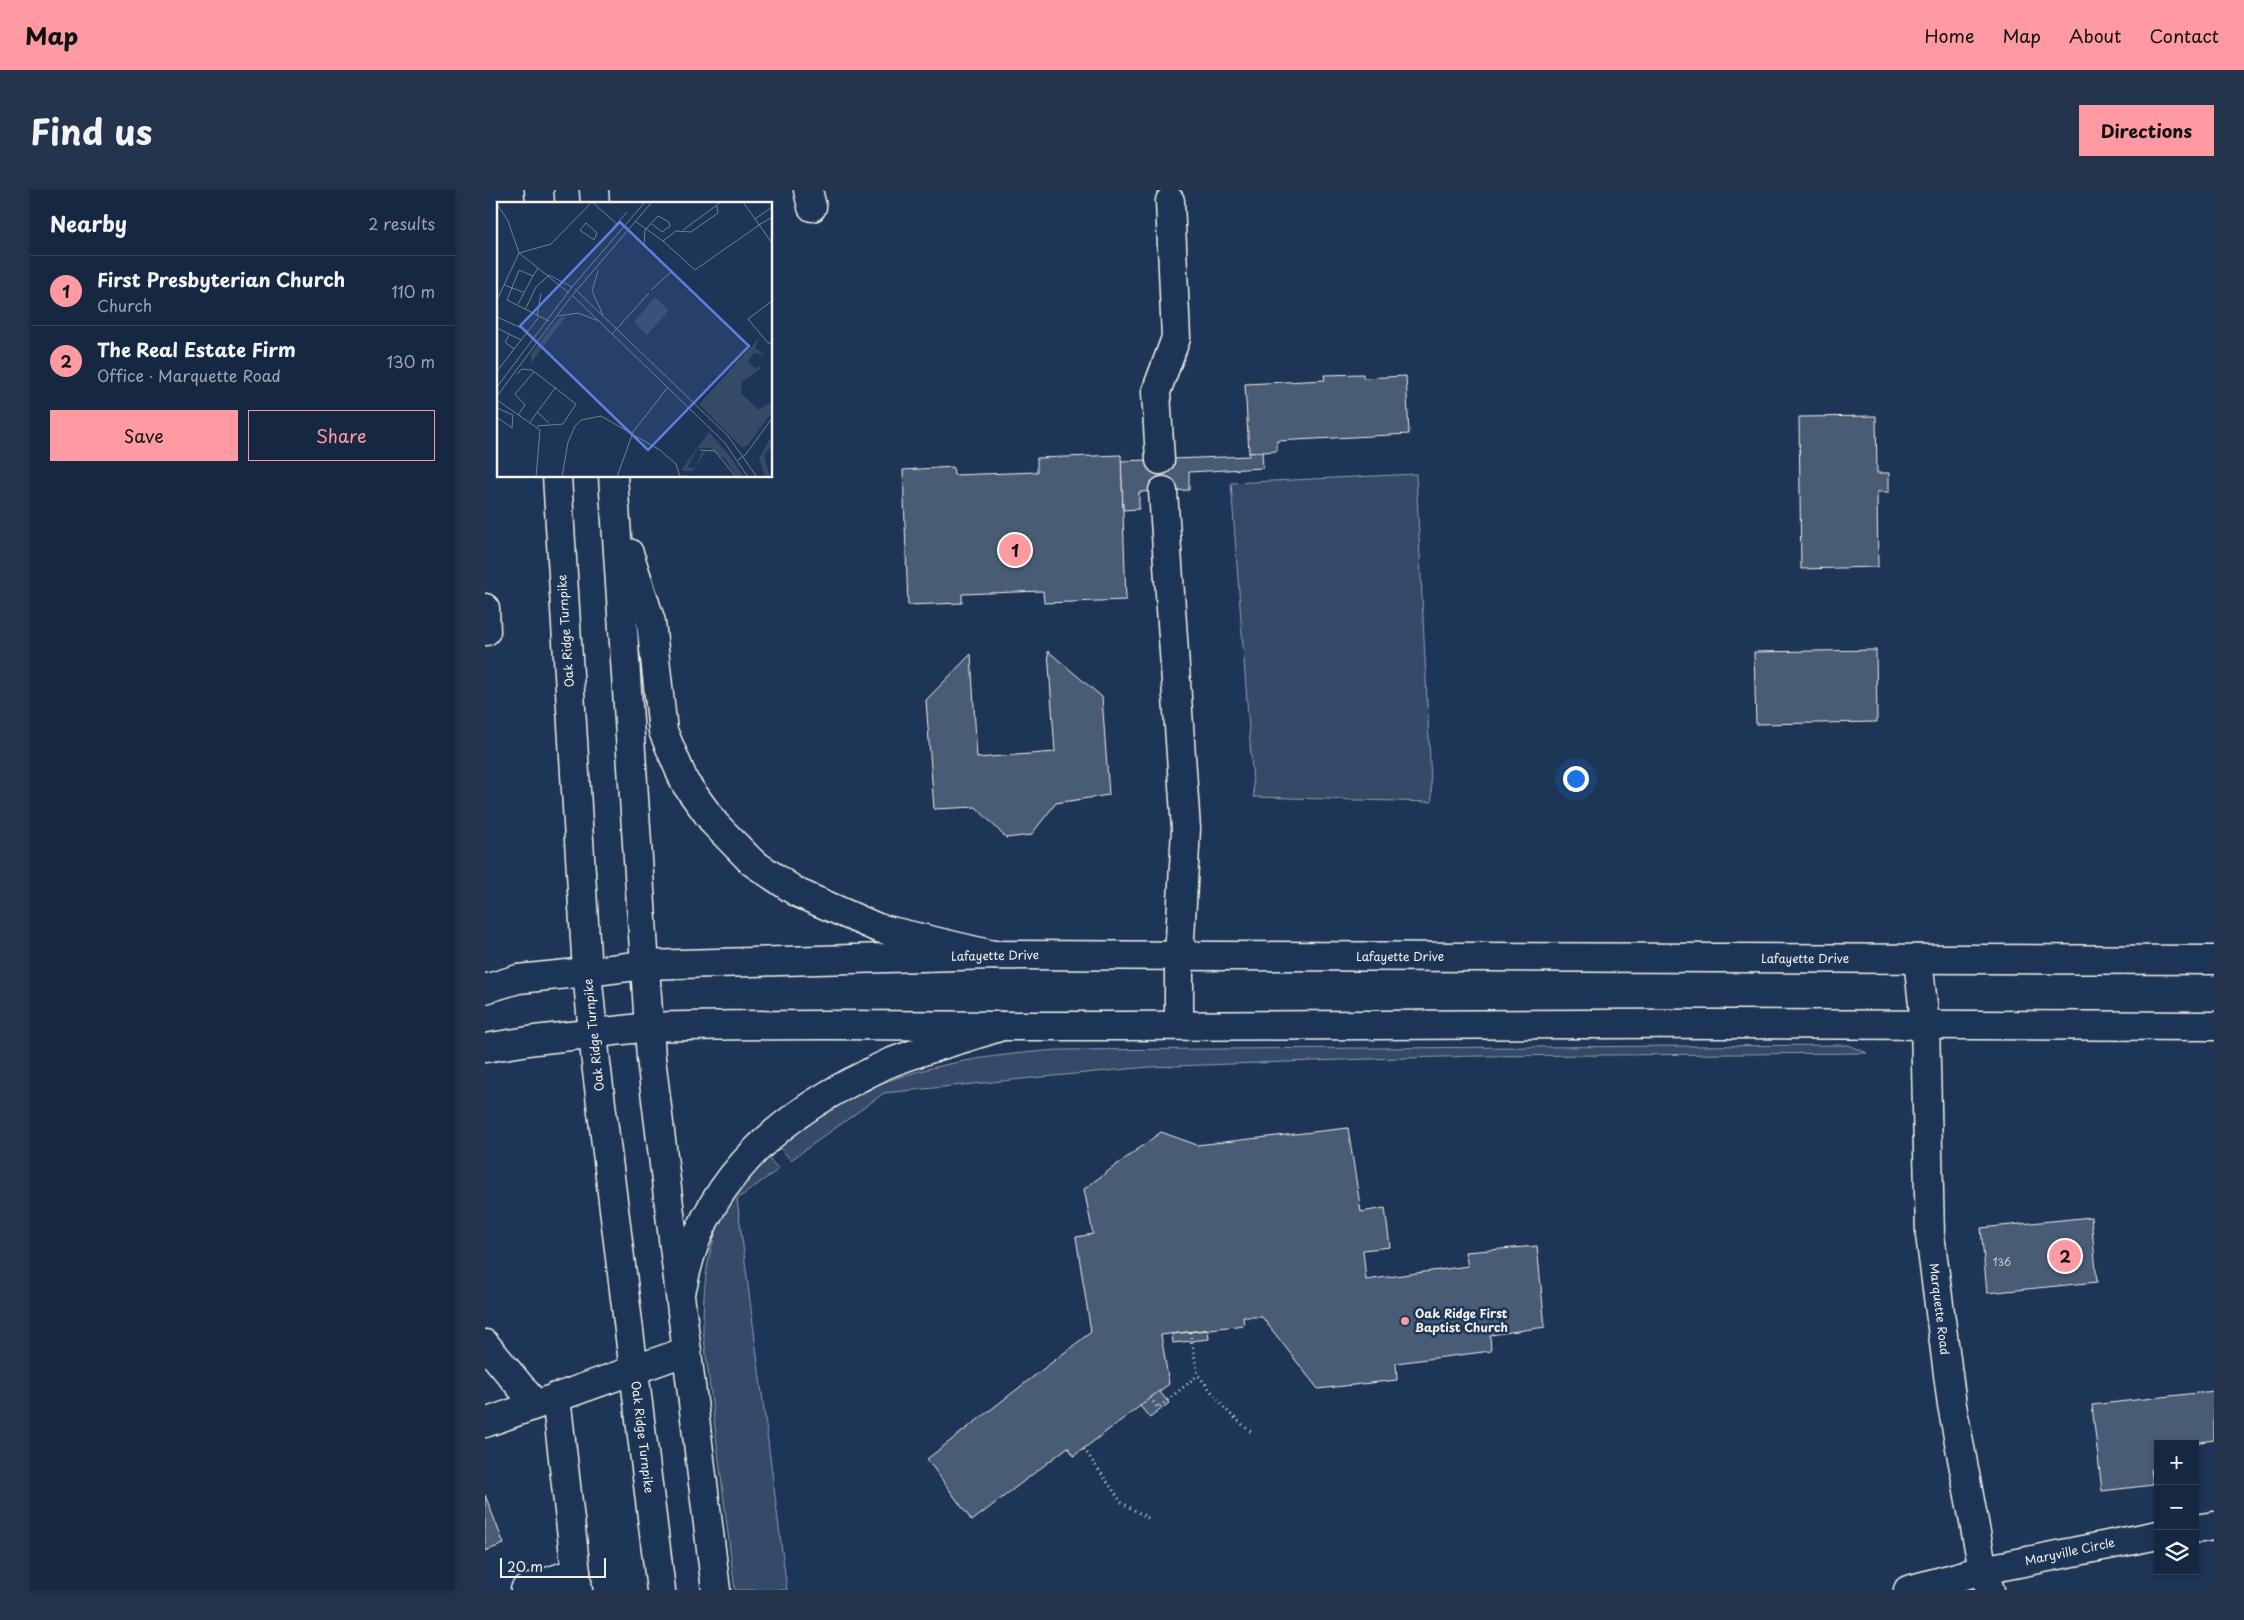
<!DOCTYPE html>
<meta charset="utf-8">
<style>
body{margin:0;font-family:"Playpen Sans",sans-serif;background:#23344c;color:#f1f3f6}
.controls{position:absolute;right:15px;bottom:15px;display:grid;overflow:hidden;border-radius:0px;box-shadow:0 2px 8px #0003}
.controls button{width:45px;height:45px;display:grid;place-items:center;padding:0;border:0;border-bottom:1px solid #35445a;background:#162841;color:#f1f3f6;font:25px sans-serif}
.scale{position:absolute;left:15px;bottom:12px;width:106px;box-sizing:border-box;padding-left:5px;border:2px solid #f4f1e8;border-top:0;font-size:14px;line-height:18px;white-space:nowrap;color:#f4f1e8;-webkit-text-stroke:4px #1d3557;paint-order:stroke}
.you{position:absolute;left:1090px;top:588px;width:18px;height:18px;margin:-12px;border:4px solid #fff;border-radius:50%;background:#1a73e8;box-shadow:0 0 0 8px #1a73e833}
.badge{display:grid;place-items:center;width:32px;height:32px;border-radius:50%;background:#ff9aa2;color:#111;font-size:16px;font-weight:700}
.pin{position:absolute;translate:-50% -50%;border:2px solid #fff;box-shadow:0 1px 5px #0006}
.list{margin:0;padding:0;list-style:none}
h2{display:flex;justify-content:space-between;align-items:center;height:65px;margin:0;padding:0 20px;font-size:21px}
h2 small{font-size:16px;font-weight:400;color:#9ea6b1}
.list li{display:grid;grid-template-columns:32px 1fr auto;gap:15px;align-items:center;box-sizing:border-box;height:70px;padding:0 20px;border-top:1px solid #35445a}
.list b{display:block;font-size:19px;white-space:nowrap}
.list p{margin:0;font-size:16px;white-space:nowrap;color:#9ea6b1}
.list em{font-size:16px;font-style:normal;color:#9ea6b1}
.actions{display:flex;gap:10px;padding:15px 20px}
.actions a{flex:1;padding:11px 0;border:1px solid #ff9aa2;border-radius:0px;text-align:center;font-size:18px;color:#ff9aa2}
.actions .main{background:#ff9aa2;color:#111}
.icon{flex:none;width:28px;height:28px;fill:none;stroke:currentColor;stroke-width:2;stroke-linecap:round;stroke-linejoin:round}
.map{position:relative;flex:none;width:1729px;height:1400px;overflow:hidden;border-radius:0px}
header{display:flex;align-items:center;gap:30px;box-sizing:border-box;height:70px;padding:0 25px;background:#ff9aa2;color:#111}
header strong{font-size:24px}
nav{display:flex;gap:28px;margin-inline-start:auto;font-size:18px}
.intro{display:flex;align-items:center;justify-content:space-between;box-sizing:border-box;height:120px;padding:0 30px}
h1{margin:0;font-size:35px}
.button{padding:12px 22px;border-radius:0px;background:#ff9aa2;color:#111;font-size:18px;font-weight:700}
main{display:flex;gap:30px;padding:0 30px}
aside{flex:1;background:#162841;border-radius:0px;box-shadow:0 2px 8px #0003}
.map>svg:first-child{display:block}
</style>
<header>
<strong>Map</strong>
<nav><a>Home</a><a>Map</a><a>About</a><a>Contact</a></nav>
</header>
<div class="intro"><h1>Find us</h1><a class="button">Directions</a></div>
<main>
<aside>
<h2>Nearby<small>2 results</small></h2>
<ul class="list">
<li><span class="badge">1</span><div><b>First Presbyterian Church</b><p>Church</p></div><em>110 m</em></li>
<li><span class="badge">2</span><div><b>The Real Estate Firm</b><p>Office · Marquette Road</p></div><em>130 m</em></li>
</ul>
<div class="actions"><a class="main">Save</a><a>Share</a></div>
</aside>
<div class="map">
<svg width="1729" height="1400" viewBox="0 0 1729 1400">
<rect width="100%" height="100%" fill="#1d3557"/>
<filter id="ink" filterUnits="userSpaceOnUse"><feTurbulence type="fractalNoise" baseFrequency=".02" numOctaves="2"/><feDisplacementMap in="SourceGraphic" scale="10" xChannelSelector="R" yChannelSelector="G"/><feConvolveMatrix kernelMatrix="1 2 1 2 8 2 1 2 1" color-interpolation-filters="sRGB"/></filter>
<g filter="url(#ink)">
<!-- green -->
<g fill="#354a67" stroke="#949ea8">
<polygon points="931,284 947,612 769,607 746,293"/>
<path d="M1364 855 1382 863 993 866 882 869 664 877 537 889 399 903 306 970 293 956C306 945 319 934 333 925 404 879 490 866 573 860Z"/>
<path d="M282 967 294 979 252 1009 302 1400H250L218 1140C218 1095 222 1047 247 1009 257 994 270 980 282 967Z"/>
</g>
<!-- building -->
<g fill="#485b74" stroke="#f4f1e8">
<polygon points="878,184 878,188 921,186 924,244 792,251 792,261 764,263 760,194 840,190 839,185"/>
<polygon points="1391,226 1392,283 1404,283 1404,302 1392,302 1393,377 1316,379 1314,227"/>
<polygon points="777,262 778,278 704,282 704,300 654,302 654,319 638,320 636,271 764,266 764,263"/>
<polygon points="636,265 641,410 559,413 558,401 477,404 477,413 423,415 418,280 468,277 469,285 552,282 552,268"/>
<polygon points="1391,460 1392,532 1271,534 1269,462"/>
<polygon points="563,461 617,507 624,605 571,613 546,645 521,648 491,617 449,619 441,510 486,464 492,568 570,562"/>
<polygon points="863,938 876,1022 900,1018 905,1057 878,1060 881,1090 983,1076 980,1062 1052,1056 1060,1137 1005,1145 1006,1161 911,1173 912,1190 833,1199 777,1127 758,1127 759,1135 676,1145 684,1194 589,1266 583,1257 487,1331 442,1269 606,1142 591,1047 608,1044 599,999 676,942 712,955"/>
<polygon points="1606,1027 1612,1092 1502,1103 1496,1038"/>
<polygon points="723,1140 724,1149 688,1153 687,1144"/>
<polygon points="674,1201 684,1213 665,1228 655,1216"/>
<polygon points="1729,1201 1729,1250 1702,1254 1673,1254 1673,1278 1666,1279 1668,1295 1617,1301 1607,1215"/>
<polygon points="0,1305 19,1354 0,1361"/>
</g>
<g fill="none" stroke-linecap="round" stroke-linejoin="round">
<!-- minor casing -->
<g stroke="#f4f1e8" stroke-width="31">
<g id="minor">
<polyline points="323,0 327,17"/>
<polyline points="675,270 671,202 691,148 685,11"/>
<polyline points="678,301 701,639 694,767 694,835"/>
<polyline points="0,418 1,441"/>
<polyline points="0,799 33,789 102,782"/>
<polyline points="1440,833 1445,1045 1467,1215 1498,1380 1505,1400"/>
<polyline points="0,858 50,850 164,837"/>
<polyline points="0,1154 50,1214"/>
<polyline points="71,1207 93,1400"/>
<polyline points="0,1233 202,1161"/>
<polyline points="1710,1339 1729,1336"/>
<polyline points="40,1400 91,1382"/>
<polyline points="1423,1400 1498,1380 1673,1345"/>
</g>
</g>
<!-- major casing -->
<g stroke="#f4f1e8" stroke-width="31">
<g id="major">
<polyline points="1433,769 1440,833"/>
<polyline points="102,782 159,775 508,765 1729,770"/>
<path d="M164 837C321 832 478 837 636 836 1000 833 1365 833 1729 836"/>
</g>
</g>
<!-- highway casing -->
<g stroke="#f4f1e8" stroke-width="31">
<g id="highway">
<polyline points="54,0 55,14"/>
<polyline points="109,0 110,14"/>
<polyline points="72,286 102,782 111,873 176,1400"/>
<polyline points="128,286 166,868 231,1400"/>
<polyline points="144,363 166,432 178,541 200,593 230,634 267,672 313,703 393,738 508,765"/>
<path d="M198 1095C216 999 285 934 368 891 380 885 391 879 402 874 439 859 479 849 517 836"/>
</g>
</g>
<!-- path -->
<g stroke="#f4f1e8" stroke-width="3" stroke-dasharray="1 4" stroke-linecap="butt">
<polyline points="705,1142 713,1185 744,1223 766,1242"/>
<polyline points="665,1208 673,1218 713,1185"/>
<polyline points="599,1259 637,1313 663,1328"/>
</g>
<!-- minor -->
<use href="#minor" stroke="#1d3557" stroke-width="28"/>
<!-- major -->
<use href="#major" stroke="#1d3557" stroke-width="28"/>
<!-- highway -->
<use href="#highway" stroke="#1d3557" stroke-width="28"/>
</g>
</g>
<!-- markers -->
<circle fill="#ff9aa2" stroke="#1d3557" stroke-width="2" cx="920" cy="1131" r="5"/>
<g text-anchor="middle" stroke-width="5" stroke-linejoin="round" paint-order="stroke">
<!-- number labels -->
<g font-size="10" fill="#c9cccb">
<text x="1517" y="1076">136</text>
</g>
<!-- street labels -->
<g font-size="12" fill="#f4f1e8" stroke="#1d3557">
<text transform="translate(81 441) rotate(-94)" y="4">Oak Ridge Turnpike</text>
<text transform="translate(510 766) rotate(-1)" y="4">Lafayette Drive</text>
<text x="915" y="771">Lafayette Drive</text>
<text x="1320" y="773">Lafayette Drive</text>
<text transform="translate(109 845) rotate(-96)" y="4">Oak Ridge Turnpike</text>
<text transform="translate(1454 1119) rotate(83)" y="4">Marquette Road</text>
<text transform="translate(157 1247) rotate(83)" y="4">Oak Ridge Turnpike</text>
<text transform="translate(1585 1362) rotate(-12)" y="4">Maryville Circle</text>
</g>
<!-- poi labels -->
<g font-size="12" font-weight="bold" fill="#f4f1e8" stroke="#1d3557" text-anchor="start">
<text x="930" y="1128">Oak Ridge First<tspan x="930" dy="14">Baptist Church</tspan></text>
</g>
</g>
<!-- overview -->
<g transform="translate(12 12)">
<rect width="275" height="275" fill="#1d3557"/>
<path d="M158 95 172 108 150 133 137 120ZM70 113 34 161V152L61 117ZM263 135 258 146 268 153 257 151 251 159 258 167 261 164 264 166 245 180 244 191 262 208 275 199V210L251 243 245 246 202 202ZM212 230 233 254 247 275H240L228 257 213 246H201L191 264 193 266 198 265 205 250 209 249 196 269H186L185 267ZM275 233V244L267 253 273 275H268L262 256Z" fill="#354a67"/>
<path fill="none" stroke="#738091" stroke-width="1" d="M95 0 120 22M246 0 275 41M0 2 11 19 22 51 72 91M258 17 275 5M138 19 166 39 179 29 194 30 221 11 220 4M89 21 100 31 97 38 83 28ZM262 23 275 15M186 28 224 0M166 39 198 68 262 23M147 45 148 28 161 14 172 20 173 24 165 30 155 22M92 53 130 10M41 66 36 74 22 68 10 98 52 119M101 69 95 89 106 113M52 73 75 85M7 83 26 90M78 87 231 234 260 275M154 88 174 70M76 94 228 241 251 275M0 98 22 51 54 42 95 0M275 99 251 117 271 141H275M21 102 36 74M28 108 39 85 52 73M40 114 44 91M61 114 81 111 102 119M0 115 31 129M0 126 24 138M13 132 8 140 17 147M115 132 152 91M35 168 79 202 66 222 40 224M0 169 42 115M20 172 25 167 35 168M0 185 75 85 148 0M0 194 73 96 155 0M0 198 43 228 39 275M0 206 16 213M40 210 52 221M21 213 28 203 18 192 37 170M0 218 1 216 15 226 16 213M33 220 59 185M203 248 218 249 239 275M241 258 249 252 275 216M183 274 208 275M65 275 71 240 78 224 84 218 104 214 163 248 179 262 183 275M120 275 136 230 171 185"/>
<path fill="#5e7fdd" fill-opacity="0.15" stroke="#5e7fdd" stroke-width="2.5" d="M123 20 252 144 151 248 23 124Z"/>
<rect width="275" height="275" fill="none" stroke="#f4f1e8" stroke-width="2.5"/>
</g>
</svg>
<div class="controls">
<button>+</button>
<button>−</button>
<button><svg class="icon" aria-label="layers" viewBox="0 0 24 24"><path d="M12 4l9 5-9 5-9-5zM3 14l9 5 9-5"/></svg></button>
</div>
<div class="scale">20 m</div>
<div class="you"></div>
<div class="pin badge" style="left:530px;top:360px">1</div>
<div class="pin badge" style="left:1580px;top:1066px">2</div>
</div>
</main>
